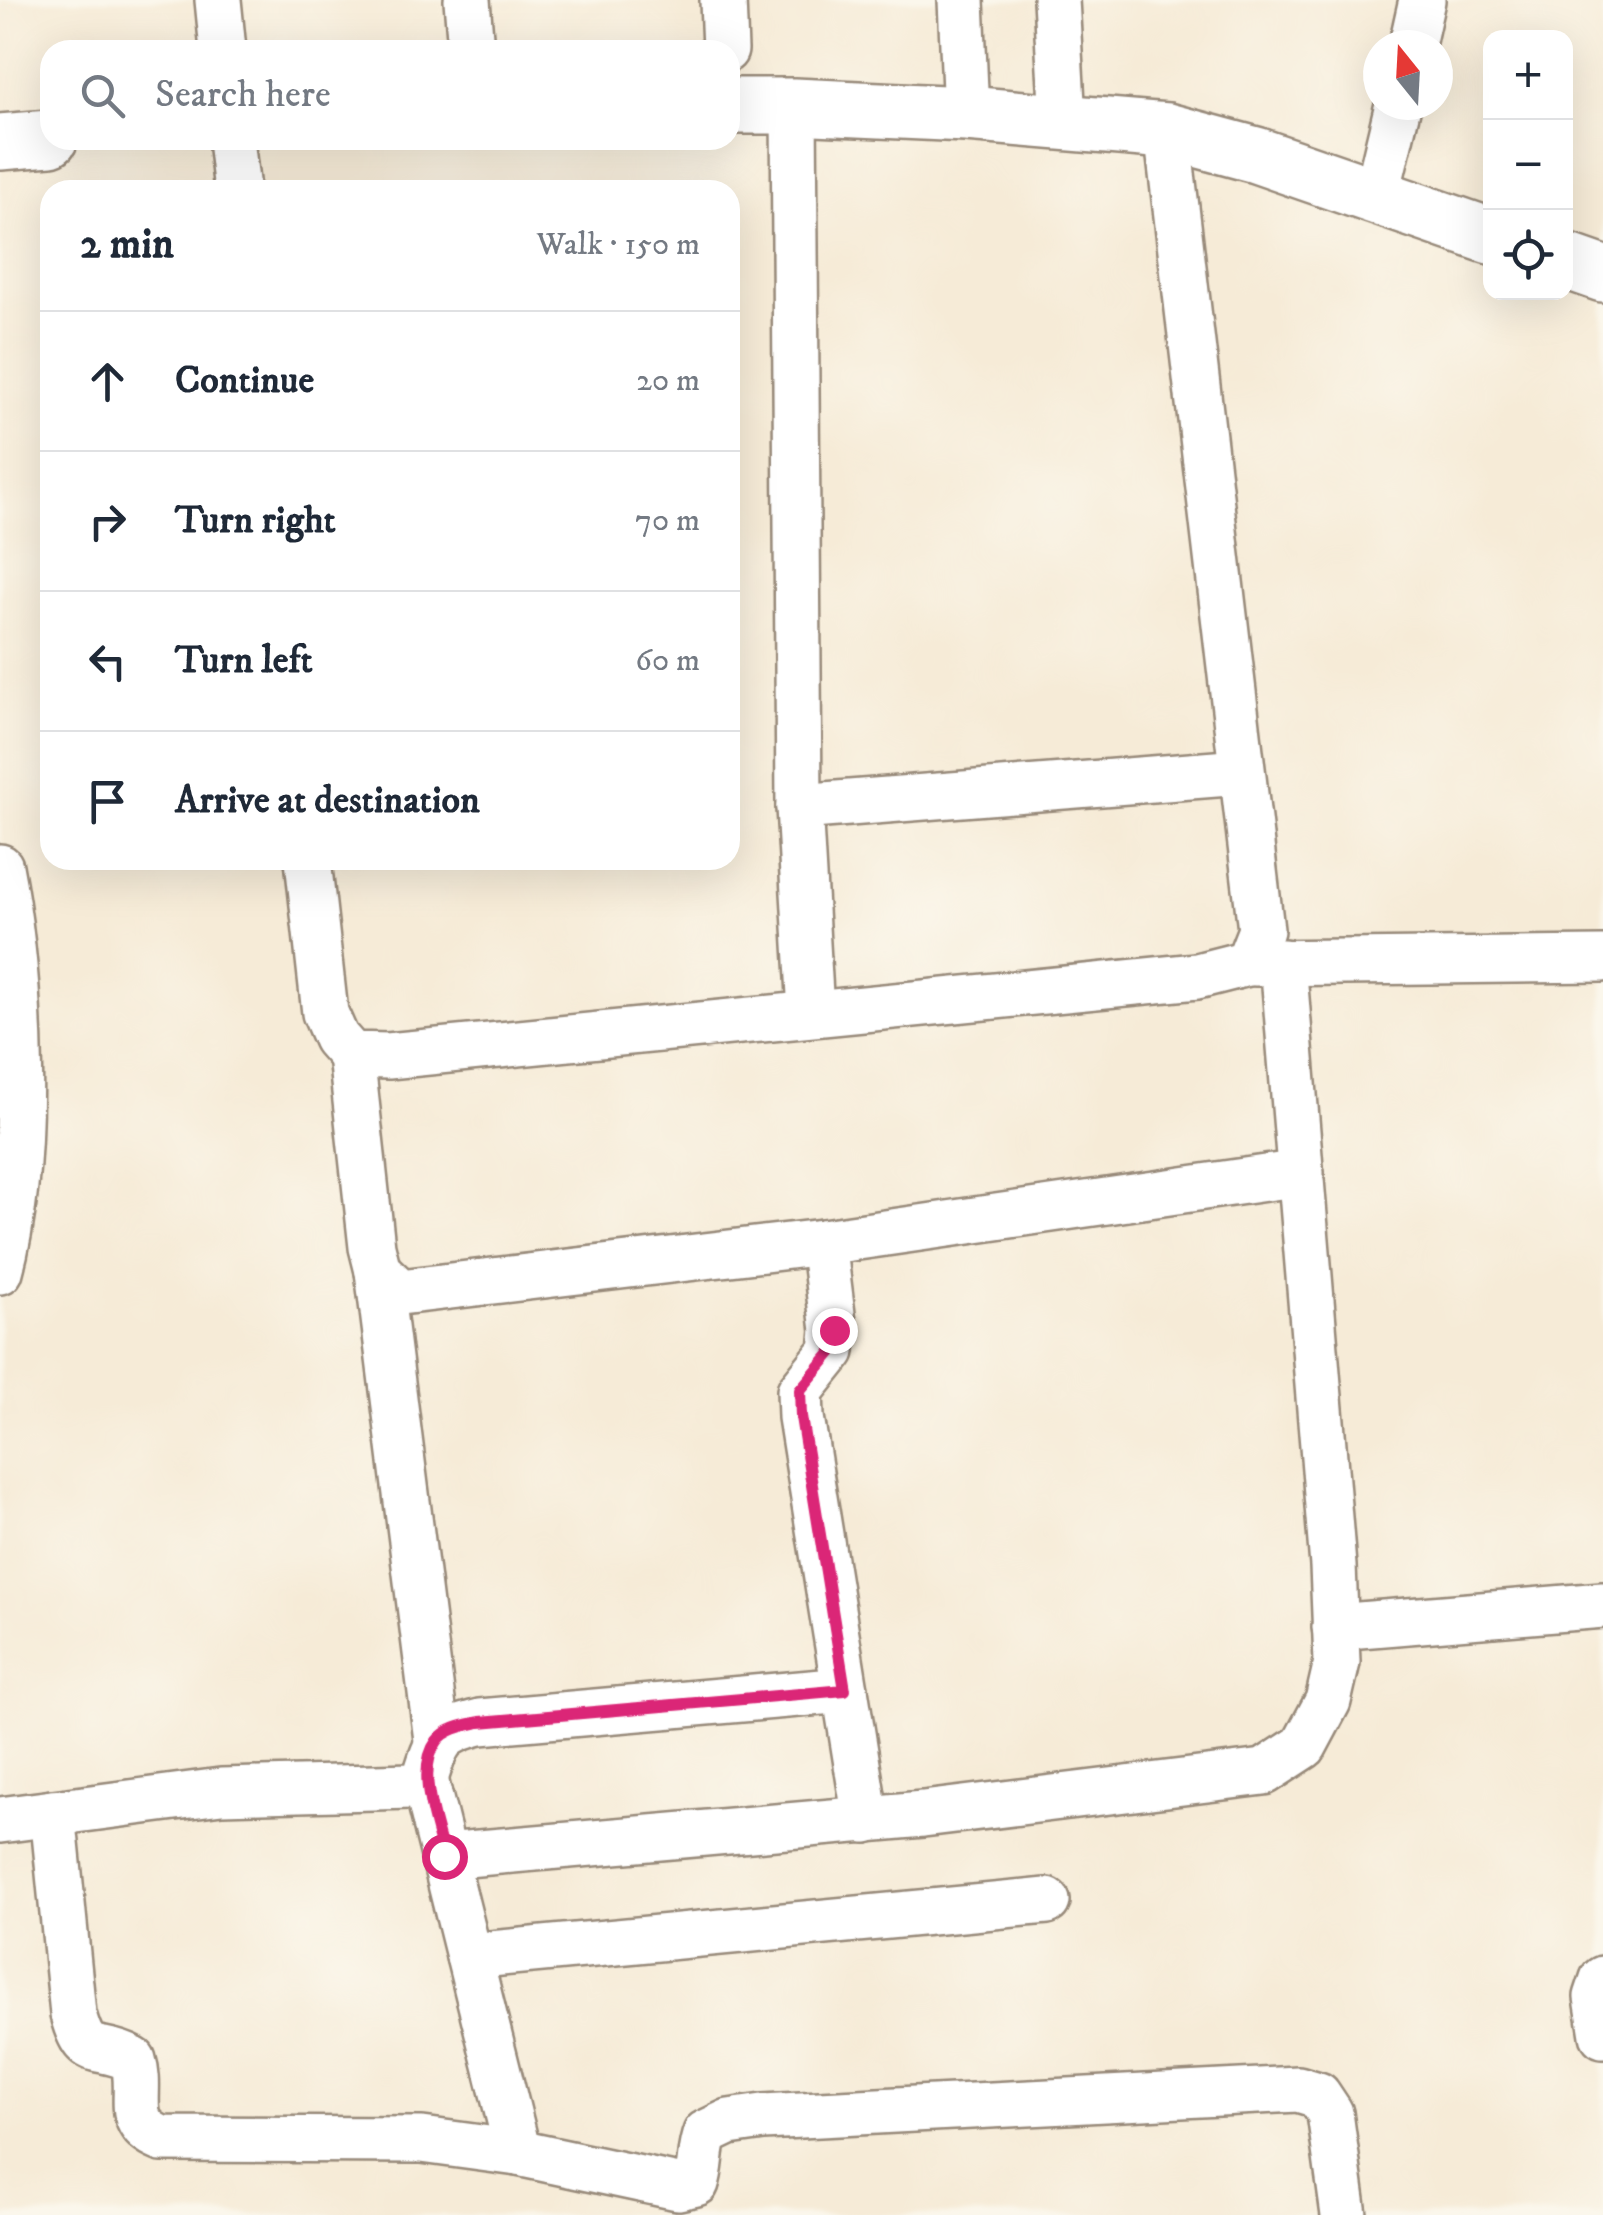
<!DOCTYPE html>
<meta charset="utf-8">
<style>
body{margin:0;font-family:"IM FELL DW Pica",serif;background:#f2f2f3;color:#1f2937}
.controls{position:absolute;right:30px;top:30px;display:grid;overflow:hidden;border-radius:20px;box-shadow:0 10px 40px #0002}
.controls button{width:90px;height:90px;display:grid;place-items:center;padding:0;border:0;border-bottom:2px solid #e0e1e3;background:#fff;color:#1f2937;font:50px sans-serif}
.compass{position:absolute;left:1363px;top:30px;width:90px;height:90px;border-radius:50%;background:#fff;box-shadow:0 10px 40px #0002;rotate:342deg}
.stop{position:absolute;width:30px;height:30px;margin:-22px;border:8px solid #db2777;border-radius:50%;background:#fff}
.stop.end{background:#db2777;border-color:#fff;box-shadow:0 2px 10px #0008}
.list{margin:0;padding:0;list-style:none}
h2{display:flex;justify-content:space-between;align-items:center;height:130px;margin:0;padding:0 40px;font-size:42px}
h2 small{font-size:32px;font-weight:400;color:#747a83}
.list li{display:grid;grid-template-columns:65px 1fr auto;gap:30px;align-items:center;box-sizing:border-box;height:140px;padding:0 40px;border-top:2px solid #e0e1e3}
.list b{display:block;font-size:38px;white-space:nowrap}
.list em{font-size:32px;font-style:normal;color:#747a83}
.icon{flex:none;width:55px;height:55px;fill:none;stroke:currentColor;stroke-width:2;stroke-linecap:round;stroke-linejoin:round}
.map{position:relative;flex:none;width:1603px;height:2215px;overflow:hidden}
.search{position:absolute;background:#fff;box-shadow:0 10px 40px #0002;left:40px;top:40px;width:700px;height:110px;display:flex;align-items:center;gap:25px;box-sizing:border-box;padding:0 35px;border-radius:30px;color:#747a83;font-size:38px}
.panel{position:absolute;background:#fff;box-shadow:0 10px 40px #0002;left:40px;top:180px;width:700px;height:690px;border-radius:30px}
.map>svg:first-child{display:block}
</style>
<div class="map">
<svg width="1603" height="2215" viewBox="0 0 1603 2215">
<rect width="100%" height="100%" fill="#fbf7ec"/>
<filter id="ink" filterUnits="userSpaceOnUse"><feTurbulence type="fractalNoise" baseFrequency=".01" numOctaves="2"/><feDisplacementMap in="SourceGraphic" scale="20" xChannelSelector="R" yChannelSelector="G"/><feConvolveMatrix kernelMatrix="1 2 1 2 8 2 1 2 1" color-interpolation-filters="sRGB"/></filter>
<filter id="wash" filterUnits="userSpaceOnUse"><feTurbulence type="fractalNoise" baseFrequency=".0048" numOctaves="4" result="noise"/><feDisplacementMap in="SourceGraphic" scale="40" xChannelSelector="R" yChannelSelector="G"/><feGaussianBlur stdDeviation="2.25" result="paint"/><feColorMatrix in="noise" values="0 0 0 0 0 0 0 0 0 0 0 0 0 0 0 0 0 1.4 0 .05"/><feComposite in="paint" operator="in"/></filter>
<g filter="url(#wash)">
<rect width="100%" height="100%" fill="#f6ebd7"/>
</g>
<g filter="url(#ink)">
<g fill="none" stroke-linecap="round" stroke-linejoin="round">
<!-- street casing -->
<g stroke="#988a7a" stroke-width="50">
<g id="street">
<polyline points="218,0 223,50"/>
<polyline points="467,0 471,50"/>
<polyline points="723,0 725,50"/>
<polyline points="961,0 966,114"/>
<polyline points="1056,0 1063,120"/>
<polyline points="1412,45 1422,0"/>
<polyline points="794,106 799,807 811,1012"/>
<polyline points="231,140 237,190"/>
<polyline points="1376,197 1398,105"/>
<polyline points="799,807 1241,772"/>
<polyline points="308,860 325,1013 336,1038 351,1055 388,1056 1197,976 1248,963 1261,930 1167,131"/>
<path d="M0 867C22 981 30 1159 0 1271"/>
<polyline points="1255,963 1603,959"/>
<polyline points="351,1055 372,1247 378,1271 400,1292 823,1242 1301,1173"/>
<polyline points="823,1242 834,1330 832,1351 800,1391 801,1417 866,1820"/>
<polyline points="378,1271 437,1740"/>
<polyline points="1335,1627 1603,1605"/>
<polyline points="425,1779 518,2153"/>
<path d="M53 1813 73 2014C86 2063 96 2040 133 2060 144 2094 121 2123 162 2139L422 2140 518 2153 678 2187 696 2183C702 2165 699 2150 706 2133L729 2122 763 2117 1298 2089 1318 2095 1330 2113 1344 2215"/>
<path d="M0 1820 221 1791 412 1786 425 1779C437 1740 439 1732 480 1722L845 1690"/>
<polyline points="444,1856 923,1814 1264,1772 1304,1746 1328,1701 1337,1662 1333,1566 1283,962"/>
<polyline points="469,1956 1047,1901"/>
<polyline points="1603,1979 1597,1997 1603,2035"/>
</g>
</g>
<!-- secondary casing -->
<g stroke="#988a7a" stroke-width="60">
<g id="secondary">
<polyline points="730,106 794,106 966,114 1167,131 1256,155 1490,236"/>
<polyline points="0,142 50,138"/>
<polyline points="1566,261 1603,274"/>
</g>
</g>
<!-- street -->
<use href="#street" stroke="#fff" stroke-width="45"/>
<!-- secondary -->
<use href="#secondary" stroke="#fff" stroke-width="55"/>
</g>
</g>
<g fill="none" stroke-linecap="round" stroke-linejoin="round" filter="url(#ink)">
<!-- route -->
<path stroke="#db2777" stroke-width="12" d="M444 1856C436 1824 415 1770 437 1741 446 1728 466 1725 480 1722L845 1690 801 1417 800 1390 832 1352 834 1330"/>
</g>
</svg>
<div class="controls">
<button>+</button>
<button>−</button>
<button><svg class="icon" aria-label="locate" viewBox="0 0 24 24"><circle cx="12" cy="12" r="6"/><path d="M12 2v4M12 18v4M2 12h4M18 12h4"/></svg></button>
</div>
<svg class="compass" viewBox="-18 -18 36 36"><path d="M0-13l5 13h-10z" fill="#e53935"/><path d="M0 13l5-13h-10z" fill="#747a83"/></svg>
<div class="stop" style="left:444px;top:1856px"></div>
<div class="stop end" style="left:834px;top:1330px"></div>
<div class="search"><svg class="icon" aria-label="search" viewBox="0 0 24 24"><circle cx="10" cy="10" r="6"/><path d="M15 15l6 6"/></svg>Search here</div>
<section class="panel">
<h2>2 min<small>Walk · 150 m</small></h2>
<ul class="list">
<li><svg class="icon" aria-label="ahead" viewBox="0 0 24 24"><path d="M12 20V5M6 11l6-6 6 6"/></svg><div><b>Continue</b></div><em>20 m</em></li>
<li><svg class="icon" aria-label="right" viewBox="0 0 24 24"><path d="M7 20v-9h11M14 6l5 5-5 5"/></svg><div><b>Turn right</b></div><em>70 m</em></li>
<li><svg class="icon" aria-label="left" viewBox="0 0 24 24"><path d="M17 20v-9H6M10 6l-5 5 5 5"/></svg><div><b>Turn left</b></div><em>60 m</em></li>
<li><svg class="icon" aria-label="arrive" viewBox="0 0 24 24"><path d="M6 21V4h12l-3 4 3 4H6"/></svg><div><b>Arrive at destination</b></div></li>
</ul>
</section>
</div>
